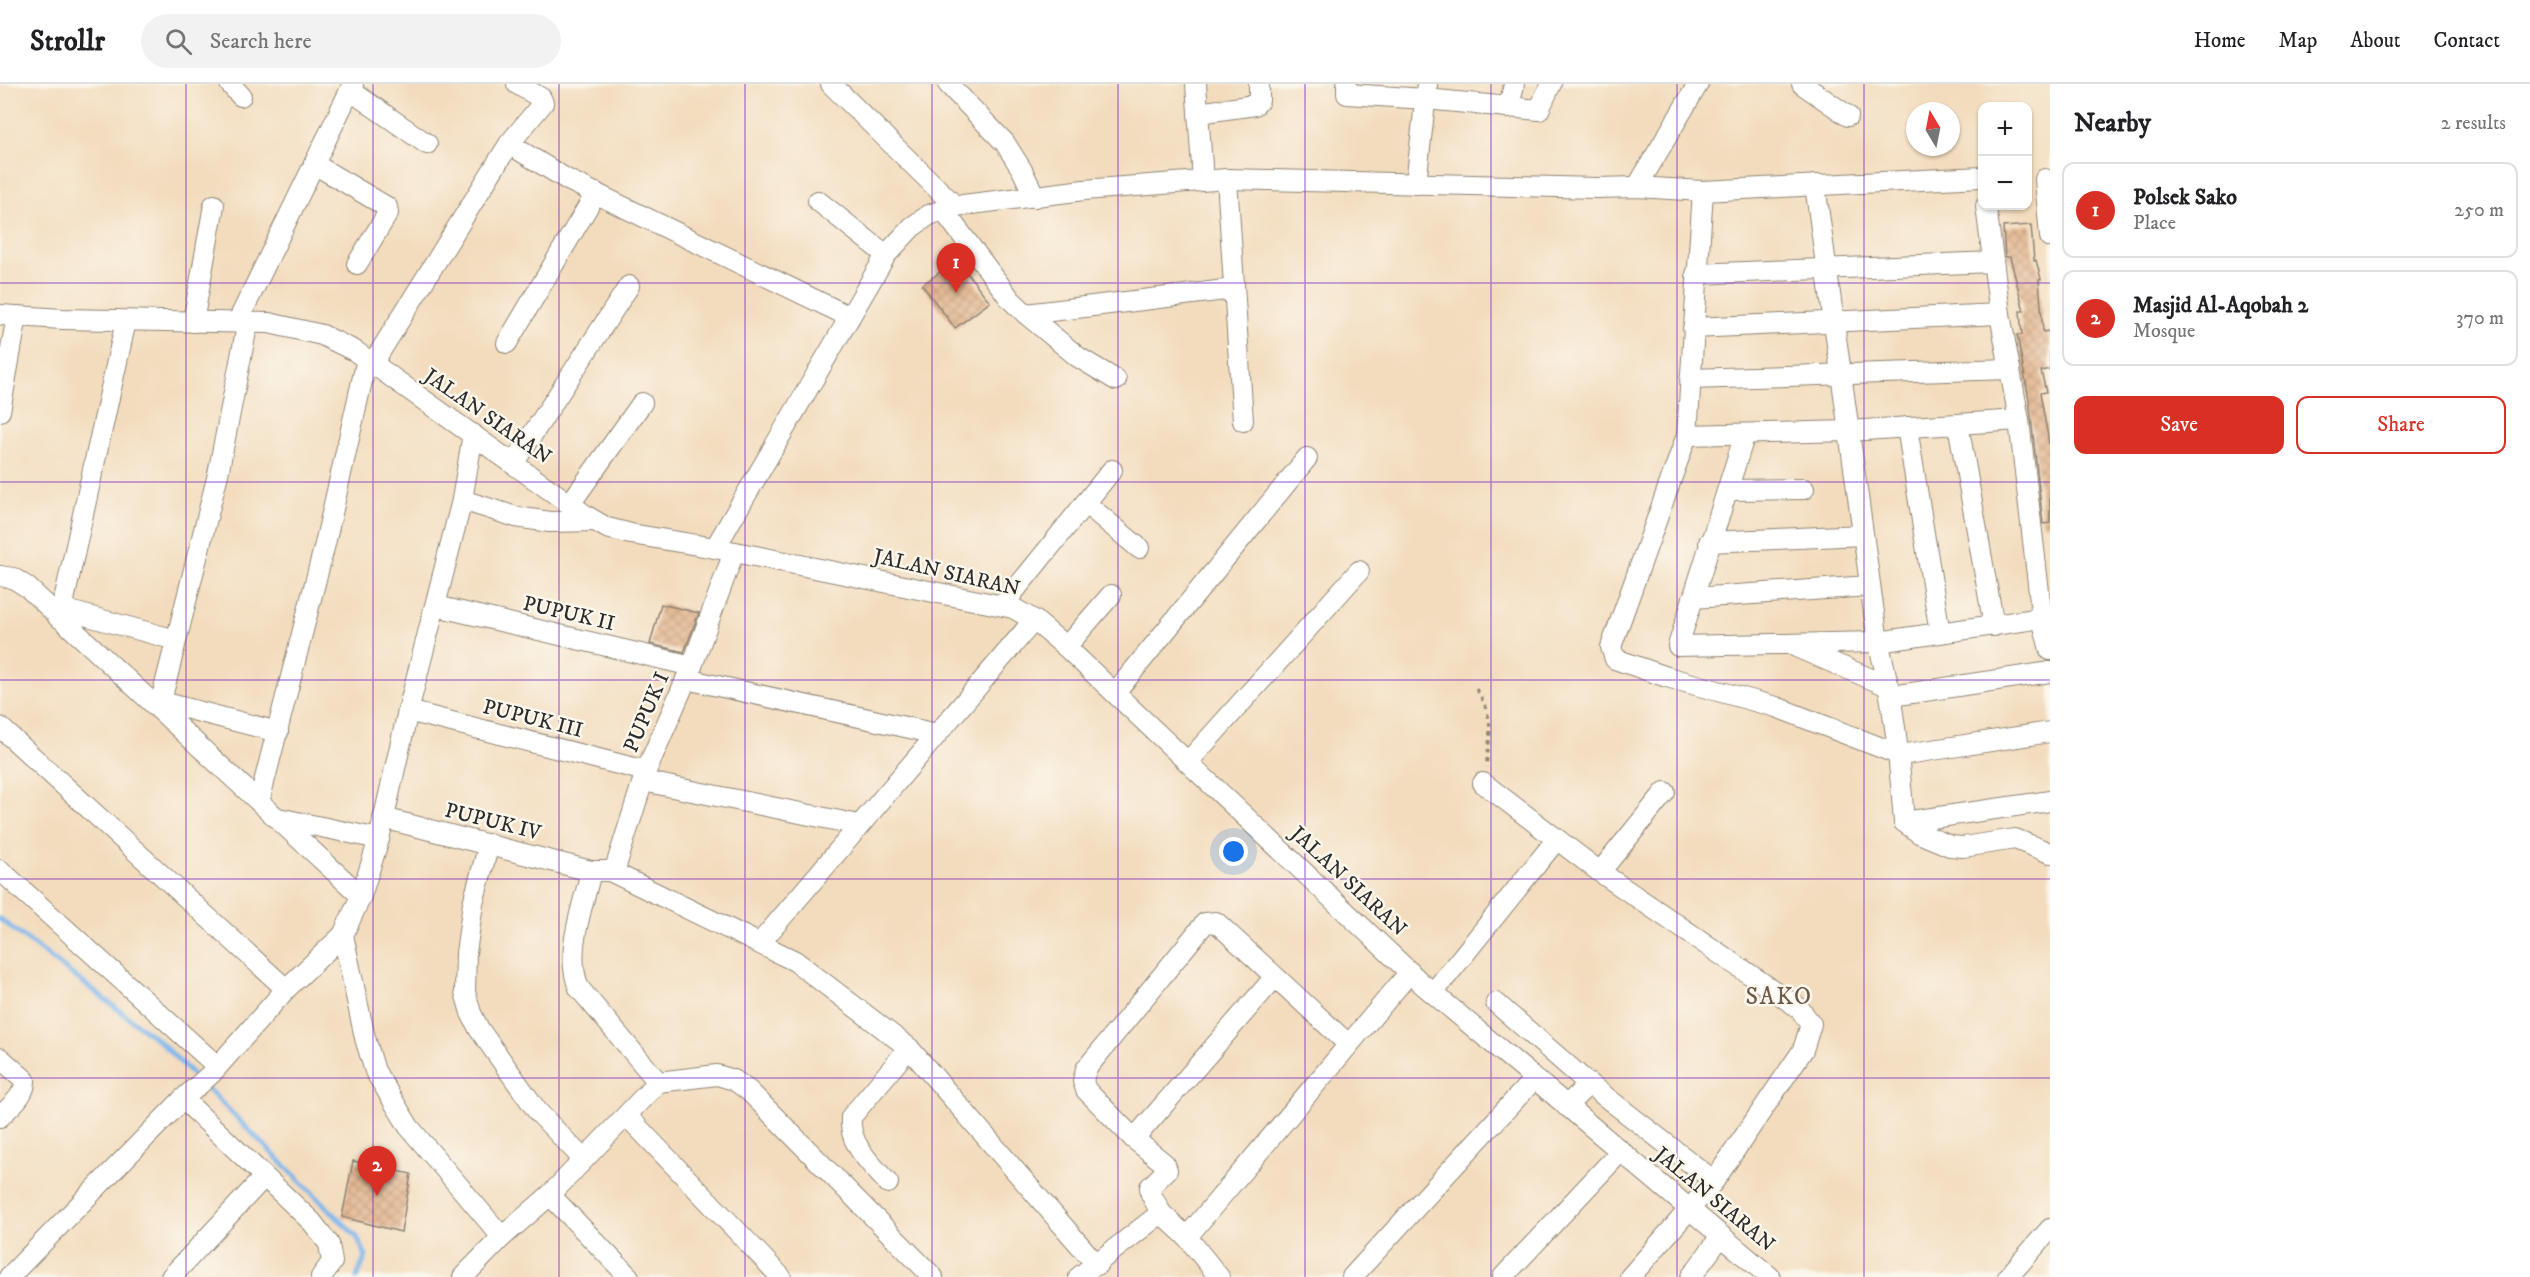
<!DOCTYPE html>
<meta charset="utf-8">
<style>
body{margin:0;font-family:"IM FELL DW Pica",serif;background:#f2f2f2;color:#202124}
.controls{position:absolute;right:18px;top:18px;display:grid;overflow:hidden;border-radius:12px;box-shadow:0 2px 4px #0004}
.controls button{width:54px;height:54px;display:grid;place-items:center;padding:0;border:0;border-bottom:2px solid #e0e0e0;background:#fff;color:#202124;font:30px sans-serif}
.compass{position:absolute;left:1906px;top:18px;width:54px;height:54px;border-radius:50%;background:#fff;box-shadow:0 2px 4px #0004;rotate:350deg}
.you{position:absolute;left:1234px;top:768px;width:21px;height:21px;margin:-15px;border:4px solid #fff;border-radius:50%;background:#1a73e8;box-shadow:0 0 0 9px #1a73e833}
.badge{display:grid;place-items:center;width:39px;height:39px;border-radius:50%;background:#d93025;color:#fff;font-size:20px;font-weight:700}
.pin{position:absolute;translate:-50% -50px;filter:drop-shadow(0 2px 3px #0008)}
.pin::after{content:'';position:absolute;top:32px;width:21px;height:18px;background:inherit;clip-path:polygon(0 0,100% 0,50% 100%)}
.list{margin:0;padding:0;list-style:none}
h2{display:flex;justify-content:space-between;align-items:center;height:78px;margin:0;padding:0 24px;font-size:26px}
h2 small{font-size:20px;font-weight:400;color:#757577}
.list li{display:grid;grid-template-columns:39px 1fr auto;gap:18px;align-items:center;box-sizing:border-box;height:96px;margin:0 12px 12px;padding:0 12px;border:2px solid #e0e0e0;border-radius:12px}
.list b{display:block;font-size:22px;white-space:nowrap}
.list p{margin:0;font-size:20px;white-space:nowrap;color:#757577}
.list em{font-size:20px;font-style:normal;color:#757577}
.actions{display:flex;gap:12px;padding:18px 24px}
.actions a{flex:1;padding:14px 0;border:2px solid #d93025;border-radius:12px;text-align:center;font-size:21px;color:#d93025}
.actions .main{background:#d93025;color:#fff}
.icon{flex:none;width:33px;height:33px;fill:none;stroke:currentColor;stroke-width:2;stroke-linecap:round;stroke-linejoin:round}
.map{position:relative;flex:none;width:2050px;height:1193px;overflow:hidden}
header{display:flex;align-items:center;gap:36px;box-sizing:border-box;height:84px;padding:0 30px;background:#fff;border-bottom:2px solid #e0e0e0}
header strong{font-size:28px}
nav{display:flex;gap:33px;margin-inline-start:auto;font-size:21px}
.search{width:420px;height:54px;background:#f2f2f2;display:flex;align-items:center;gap:15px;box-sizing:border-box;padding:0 21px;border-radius:33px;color:#757577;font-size:22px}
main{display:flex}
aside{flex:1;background:#fff}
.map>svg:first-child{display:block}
</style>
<header>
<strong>Strollr</strong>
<div class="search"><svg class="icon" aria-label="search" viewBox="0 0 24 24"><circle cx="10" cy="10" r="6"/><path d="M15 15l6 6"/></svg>Search here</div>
<nav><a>Home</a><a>Map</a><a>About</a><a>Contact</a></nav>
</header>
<main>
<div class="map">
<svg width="2050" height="1193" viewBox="0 0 2050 1193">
<defs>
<pattern id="building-cross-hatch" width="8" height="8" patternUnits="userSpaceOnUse" patternTransform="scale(1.5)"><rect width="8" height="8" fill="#e1ae84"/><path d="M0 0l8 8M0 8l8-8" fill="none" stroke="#b78e6c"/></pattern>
</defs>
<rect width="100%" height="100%" fill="#fbf7ec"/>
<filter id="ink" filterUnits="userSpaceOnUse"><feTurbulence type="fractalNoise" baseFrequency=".0167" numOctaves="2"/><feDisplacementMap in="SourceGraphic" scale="12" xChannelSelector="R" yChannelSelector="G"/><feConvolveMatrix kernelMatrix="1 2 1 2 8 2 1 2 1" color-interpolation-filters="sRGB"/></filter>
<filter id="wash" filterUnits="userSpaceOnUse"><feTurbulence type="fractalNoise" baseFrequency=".008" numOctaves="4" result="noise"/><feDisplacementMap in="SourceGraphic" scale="24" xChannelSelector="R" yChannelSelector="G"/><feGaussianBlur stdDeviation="1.35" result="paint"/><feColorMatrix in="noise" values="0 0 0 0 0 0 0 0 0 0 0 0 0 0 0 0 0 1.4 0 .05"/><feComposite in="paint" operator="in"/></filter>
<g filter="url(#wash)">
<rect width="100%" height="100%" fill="#f3dcbd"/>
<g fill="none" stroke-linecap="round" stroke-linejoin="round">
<!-- stream -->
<polyline stroke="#7ab5ec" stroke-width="5" points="0,835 159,957 357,1153 366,1172 357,1193"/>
</g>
<g id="blocks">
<!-- building -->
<g fill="url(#building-cross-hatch)">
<polygon points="2031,141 2034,177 2036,176 2041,195 2039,196 2043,248 2049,247 2050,254 2050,285 2041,287 2046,308 2040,309 2050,364 2050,439 2043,440 2029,315 2017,251 2022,251 2020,227 2024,227 2010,173 2005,173 2003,143"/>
<polygon points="957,176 990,218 955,244 922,201"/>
<polygon points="661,520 699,529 684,568 650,560"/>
<polygon points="353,1077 411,1090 401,1148 342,1133"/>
</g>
</g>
</g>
<g filter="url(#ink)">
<use href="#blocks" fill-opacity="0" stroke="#8f8474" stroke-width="1.5"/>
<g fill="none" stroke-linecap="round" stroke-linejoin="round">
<!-- minor casing -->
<g stroke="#8f8474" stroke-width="22">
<g id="minor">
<polyline points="230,0 241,12"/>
<polyline points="831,0 955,122"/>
<polyline points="948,0 1005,59 1022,86 1035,113"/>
<polyline points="1196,0 1203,96"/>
<polyline points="1347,0 1347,10 1426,15 1539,26 1551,0"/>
<polyline points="1802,0 1848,32"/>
<polyline points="351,7 427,60"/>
<polyline points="1509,24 1514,0"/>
<polyline points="1198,29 1255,21 1259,17 1259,0"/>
<polyline points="509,60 543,19 541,14 517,0"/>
<polyline points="314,80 387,123 388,129 357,180"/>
<polyline points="1227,95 1243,337"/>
<polyline points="2045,95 2050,153"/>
<polyline points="1416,100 1427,0"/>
<path d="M1815 101 1878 558C1895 620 1899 674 1904 738L1919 749 1950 762 1963 763 2015 755 2050 769"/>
<polyline points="1637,103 1698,0"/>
<polyline points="1703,107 1687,351 1611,563 1615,575 1667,593 1776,623 1900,671 2050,648"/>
<polyline points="818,117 886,171"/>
<polyline points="1986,122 2000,230 2019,336 2042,534 2050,566"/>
<polyline points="943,126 1011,216 1026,230 1234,205"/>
<polyline points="1696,190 1993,178"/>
<polyline points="1026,230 1078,273 1116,296"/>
<polyline points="0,231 63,235 269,239 322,251 355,267 585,431 607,444 631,450 715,464 1013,524 1034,536 1066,563 1420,898 1770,1193"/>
<polyline points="238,237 353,0"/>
<polyline points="193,238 214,121"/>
<polyline points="1693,244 2000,230"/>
<polyline points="507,259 596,109"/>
<polyline points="373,279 509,60 568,96 850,233"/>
<polyline points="1690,295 2010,285"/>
<polyline points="0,327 17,232"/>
<polyline points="1958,340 1994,542"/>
<polyline points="1907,343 1940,549"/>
<polyline points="473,350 462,416 408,627 379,755 361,812 343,851 365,954 375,987 409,1043 502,1153"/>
<polyline points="1745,350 1678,562 1878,558 2042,534"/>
<polyline points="1687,351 1849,347 2019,336"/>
<polyline points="513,380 629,202"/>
<polyline points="1729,406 1804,405"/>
<polyline points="462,416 516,433 550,438 595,437"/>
<polyline points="1085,419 1139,464"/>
<polyline points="570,420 642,319"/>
<polyline points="1709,458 1863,451"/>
<polyline points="715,464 886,171 912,143 929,131 955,122 1084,106 1227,95 1597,104 1637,103 1703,107 1982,93"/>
<polyline points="0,492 13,494 27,503 361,812"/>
<polyline points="1693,514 1870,502"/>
<polyline points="1003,521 1112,386"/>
<polyline points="436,522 692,582"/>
<polyline points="62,525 176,556"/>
<polyline points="58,533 62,525 126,237"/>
<polyline points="1066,563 1111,511"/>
<polyline points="1796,563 1890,603"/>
<polyline points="686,595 937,650"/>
<polyline points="1115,609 1307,374"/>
<polyline points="1892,612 2050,588"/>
<polyline points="162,618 278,648"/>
<polyline points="159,625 218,390 248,237"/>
<polyline points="408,627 646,687"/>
<polyline points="0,643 286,905"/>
<polyline points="1188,678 1359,487"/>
<polyline points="643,697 859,741"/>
<polyline points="1483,699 1600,788 1799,924 1811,940 1803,966 1714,1097 1589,1000 1566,1022"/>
<polyline points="259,718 325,460 367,275"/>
<polyline points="278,734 379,755"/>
<polyline points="383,734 591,787 610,787 616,782 646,687 692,582 734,468"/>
<polyline points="1904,738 2050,717"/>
<polyline points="489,760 473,819 466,869 465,908 471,929 479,945 538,1028 583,1075"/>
<polyline points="0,786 217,982"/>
<path d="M591 787C583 824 564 868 579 904L658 998"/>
<polyline points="610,787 795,877 909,964 1097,1181"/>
<polyline points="1600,788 1665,708"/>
<polyline points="760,859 1034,536"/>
<polyline points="1433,909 1557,755"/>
<polyline points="1496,919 1589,1000"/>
<path d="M0 974 25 996C26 1011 10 1022 0 1033"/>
<polyline points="183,1015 312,1138 329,1160 332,1178 321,1193"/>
<polyline points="627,1032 781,1193"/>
<polyline points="1134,1055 1274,894"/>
<path d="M888 1099C871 1080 848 1060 851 1033L909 964"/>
<polyline points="550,1111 629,1193"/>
<polyline points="1161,1129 1151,1110 1150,1103 1167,1086 1165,1080 1134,1055 1086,1006 1083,997 1086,985 1205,839 1216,838 1348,960"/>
<polyline points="1187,1153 1410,888"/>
<polyline points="9,1193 183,1015 212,989 286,905 343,851"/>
<polyline points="171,1193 264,1093"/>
<polyline points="463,1193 502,1153 550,1111 658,998 717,991 734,996 749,1007 933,1193"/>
<polyline points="1079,1193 1161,1129 1187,1153 1219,1193"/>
<polyline points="1352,1193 1534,995"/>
<polyline points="1503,1193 1621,1067"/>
<polyline points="1630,1193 1714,1097"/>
<polyline points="1691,1193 1721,1152"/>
<polyline points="2008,1193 2050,1145"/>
</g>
</g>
<!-- path -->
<path stroke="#8f8474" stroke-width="3" stroke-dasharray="4.5 4.5" stroke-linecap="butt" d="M1476 605C1495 634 1490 650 1486 683"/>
<!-- minor -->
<use href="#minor" stroke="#fff" stroke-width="20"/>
</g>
</g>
<!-- grid -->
<path fill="none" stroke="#7b2cbf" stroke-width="1.5" stroke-opacity="0.55" d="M186 0V1193M373 0V1193M559 0V1193M745 0V1193M932 0V1193M1118 0V1193M1305 0V1193M1491 0V1193M1677 0V1193M1864 0V1193M0 199H2050M0 398H2050M0 596H2050M0 795H2050M0 994H2050"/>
<g text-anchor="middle" stroke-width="5" stroke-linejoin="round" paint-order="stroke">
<!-- street labels -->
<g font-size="21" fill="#2b2b2b" stroke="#fbf7ec">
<text transform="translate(488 332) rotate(35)" y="7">JALAN SIARAN</text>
<text transform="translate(947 488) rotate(13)" y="7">JALAN SIARAN</text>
<text transform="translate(569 529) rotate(13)" y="7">PUPUK II</text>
<text transform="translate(646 628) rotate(-67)" y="7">PUPUK I</text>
<text transform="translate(533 634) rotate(14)" y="7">PUPUK III</text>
<text transform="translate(493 737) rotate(14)" y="7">PUPUK IV</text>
<text transform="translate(1349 797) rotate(43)" y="7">JALAN SIARAN</text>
<text transform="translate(1715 1115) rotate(40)" y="7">JALAN SIARAN</text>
</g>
<!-- quarter labels -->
<g font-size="24" letter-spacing="1.5" fill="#6b594a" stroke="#fbf7ec">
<text x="1779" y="920">SAKO</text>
</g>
</g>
</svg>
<div class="controls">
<button>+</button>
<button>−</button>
</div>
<svg class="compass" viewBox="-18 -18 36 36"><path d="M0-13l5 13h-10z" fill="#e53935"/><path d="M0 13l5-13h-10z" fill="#757577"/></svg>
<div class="you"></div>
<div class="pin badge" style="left:956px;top:209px">1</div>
<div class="pin badge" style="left:377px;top:1112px">2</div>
</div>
<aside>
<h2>Nearby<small>2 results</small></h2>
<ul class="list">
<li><span class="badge">1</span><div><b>Polsek Sako</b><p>Place</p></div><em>250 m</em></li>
<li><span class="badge">2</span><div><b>Masjid Al-Aqobah 2</b><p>Mosque</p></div><em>370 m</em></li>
</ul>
<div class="actions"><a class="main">Save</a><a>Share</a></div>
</aside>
</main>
